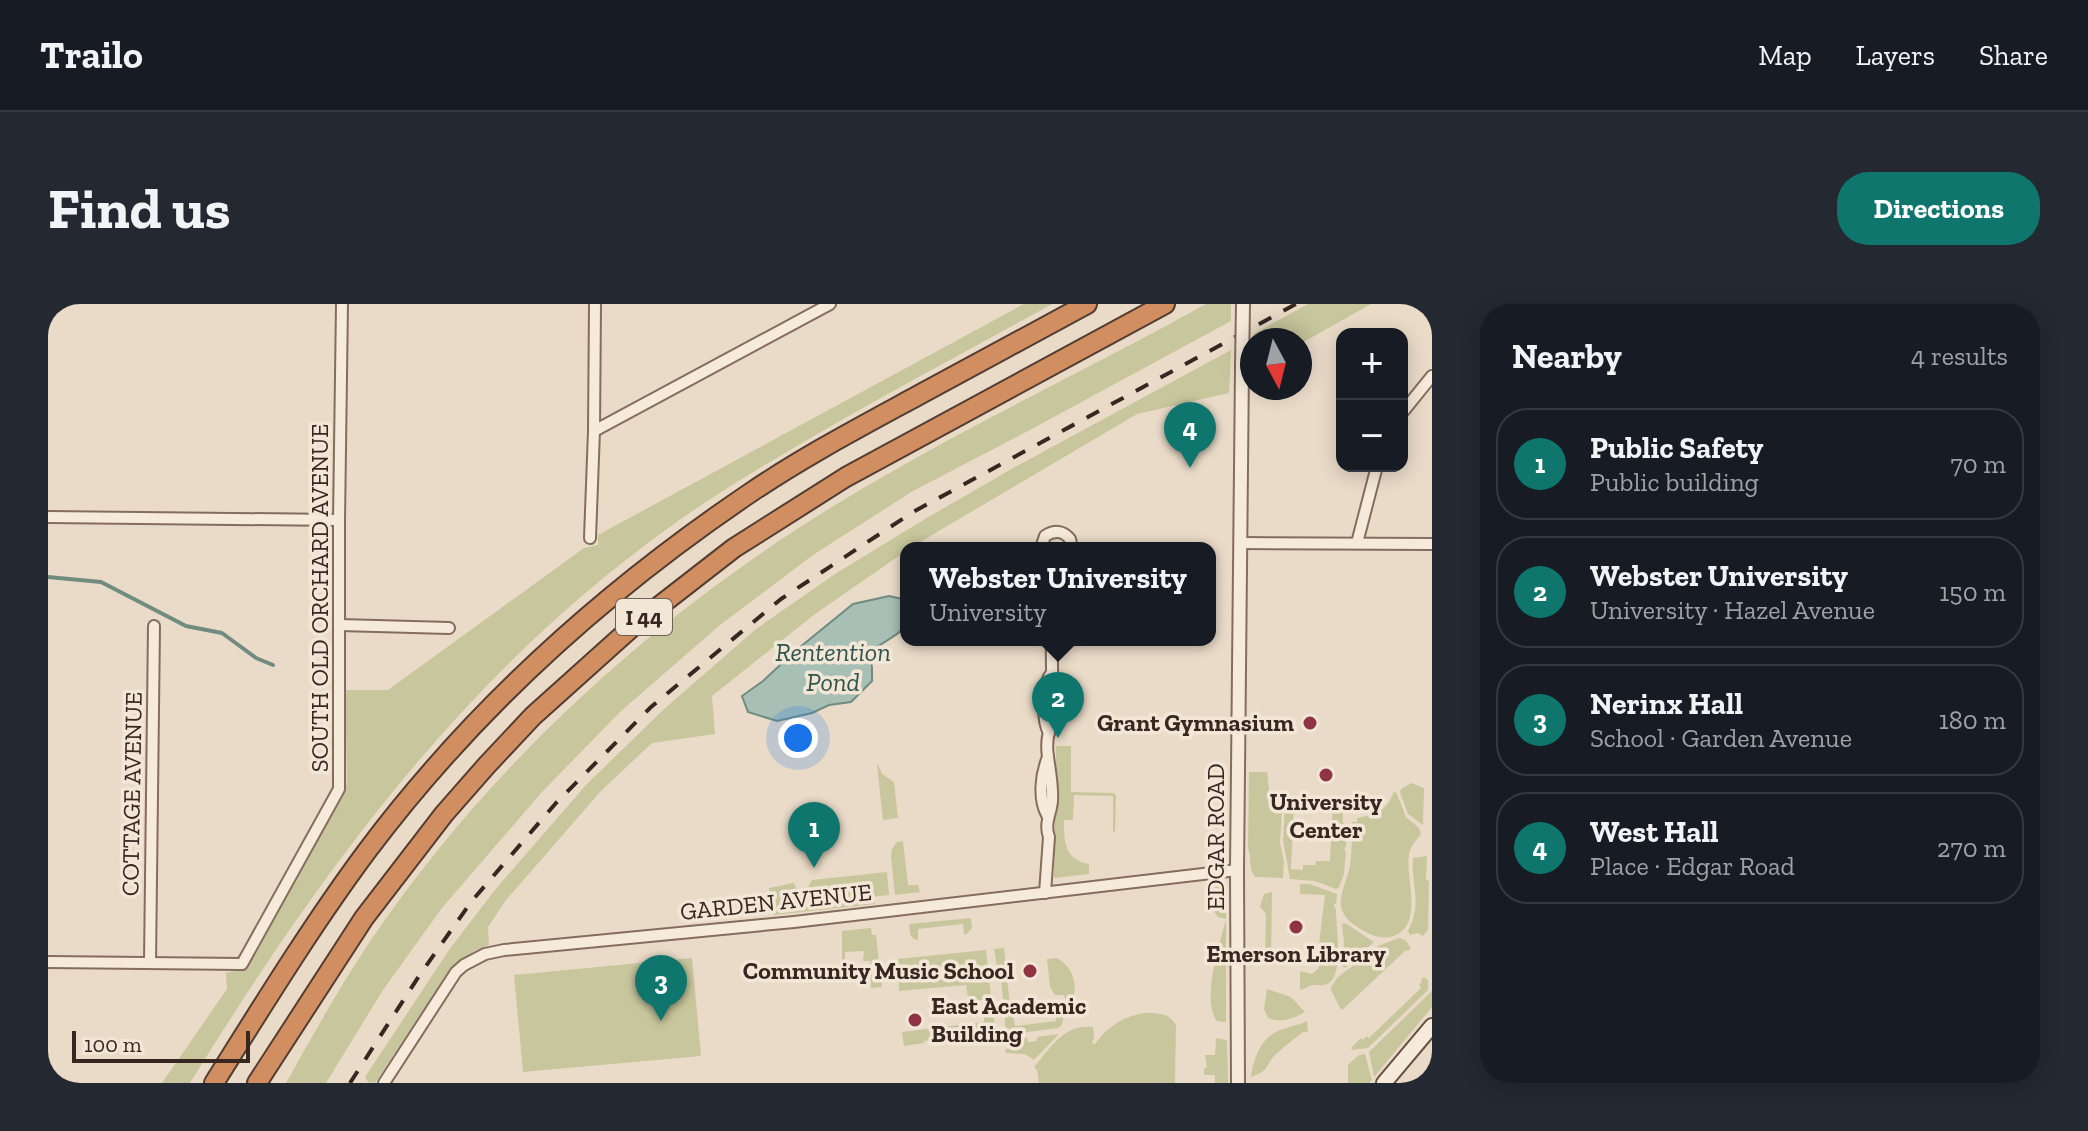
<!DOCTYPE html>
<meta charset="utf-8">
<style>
body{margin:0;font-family:"Zilla Slab",serif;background:#242831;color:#f1f3f6}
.controls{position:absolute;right:24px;top:24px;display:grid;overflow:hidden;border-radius:16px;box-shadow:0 4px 20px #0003}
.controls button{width:72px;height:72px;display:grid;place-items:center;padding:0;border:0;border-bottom:2px solid #363941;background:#171b24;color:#f1f3f6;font:40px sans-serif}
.compass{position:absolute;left:1192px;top:24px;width:72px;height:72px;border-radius:50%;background:#171b24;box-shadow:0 4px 20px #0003;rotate:173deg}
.scale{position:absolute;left:24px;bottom:20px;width:178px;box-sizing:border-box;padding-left:8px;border:4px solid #362821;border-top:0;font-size:22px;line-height:28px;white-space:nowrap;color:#362821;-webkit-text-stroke:6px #f2e6d7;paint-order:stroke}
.you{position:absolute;left:750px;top:434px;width:28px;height:28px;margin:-20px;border:6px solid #fff;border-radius:50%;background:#1a73e8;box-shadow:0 0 0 12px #1a73e833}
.badge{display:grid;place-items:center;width:52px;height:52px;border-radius:50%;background:#0f766e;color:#fff;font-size:26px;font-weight:700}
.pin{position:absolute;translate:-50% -66px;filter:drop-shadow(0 2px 4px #0008)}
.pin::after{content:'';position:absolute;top:42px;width:28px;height:24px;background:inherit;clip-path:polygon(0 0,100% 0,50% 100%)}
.popup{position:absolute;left:852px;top:238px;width:316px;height:104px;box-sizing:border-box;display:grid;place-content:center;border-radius:16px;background:#171b24;filter:drop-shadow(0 2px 6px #0005);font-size:26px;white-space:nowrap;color:#9ea1a6}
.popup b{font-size:30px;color:#f1f3f6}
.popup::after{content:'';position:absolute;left:50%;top:100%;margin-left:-16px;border:16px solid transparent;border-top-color:#171b24}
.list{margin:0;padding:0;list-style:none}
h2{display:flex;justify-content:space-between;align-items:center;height:104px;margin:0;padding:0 32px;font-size:34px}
h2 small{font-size:26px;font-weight:400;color:#9ea1a6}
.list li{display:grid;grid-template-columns:52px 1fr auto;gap:24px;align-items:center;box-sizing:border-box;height:112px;margin:0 16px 16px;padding:0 16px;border:2px solid #363941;border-radius:32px}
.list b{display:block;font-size:30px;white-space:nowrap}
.list p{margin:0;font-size:26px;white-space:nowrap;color:#9ea1a6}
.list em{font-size:26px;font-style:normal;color:#9ea1a6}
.map{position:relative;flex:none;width:1384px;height:779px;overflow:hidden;border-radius:32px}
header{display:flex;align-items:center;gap:48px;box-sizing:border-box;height:112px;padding:0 40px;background:#171b24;border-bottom:2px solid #363941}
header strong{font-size:38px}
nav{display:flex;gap:44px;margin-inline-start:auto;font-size:28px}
.intro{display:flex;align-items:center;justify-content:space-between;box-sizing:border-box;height:192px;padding:0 48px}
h1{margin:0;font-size:56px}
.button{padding:20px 36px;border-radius:32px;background:#0f766e;color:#fff;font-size:28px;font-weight:700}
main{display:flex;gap:48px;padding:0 48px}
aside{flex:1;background:#171b24;border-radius:32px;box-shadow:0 4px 20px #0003}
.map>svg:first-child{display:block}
</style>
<header>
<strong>Trailo</strong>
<nav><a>Map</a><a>Layers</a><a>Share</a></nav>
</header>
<div class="intro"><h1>Find us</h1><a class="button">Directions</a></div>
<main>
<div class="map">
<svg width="1384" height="779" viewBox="0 0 1384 779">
<rect width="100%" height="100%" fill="#eadbc8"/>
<!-- green -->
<g fill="#c8c69c">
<path d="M976 0H1004C923 45 841 88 761 135 713 163 664 192 619 225 414 373 273 567 142 779H114L179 685 178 669 193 665 201 657 297 489 299 477 297 386H340L536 244 550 241V231Z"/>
<path d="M1158 0H1183V17L980 127 865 187 765 251 672 321 572 408 494 488 394 604 335 686 278 779H238C265 731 292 682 323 636 453 445 632 289 831 175 938 113 1050 60 1158 0Z"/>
<polygon points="1260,0 1323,0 1252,40 1252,36 1205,36 1205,30"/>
<polygon points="1183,46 1181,89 1089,110 862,244 858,244 858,247 767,310 664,392 667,430 604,439 553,487 458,596 440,623 441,641 428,646 403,664 327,779 320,778 317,773 401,646 446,587 538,481 615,406 708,325 787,270 877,215 967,163"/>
<path d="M1008 442H1023V488L1066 489 1068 492 1067 528 1065 527V492L1026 491 1025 516H1016C1016 538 1016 555 1041 560V570L1006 574Z"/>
<polygon points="830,460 834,470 846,478 850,514 835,516 829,461"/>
<path d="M1201 468H1219C1222 486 1218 491 1234 504L1232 540 1236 557 1235 574 1207 573C1200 565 1204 553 1200 544Z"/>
<polygon points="1363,479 1376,484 1375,521 1360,510 1352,488 1353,485"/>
<path d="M1346 487 1349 490 1358 513 1371 524 1373 530C1368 537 1362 542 1361 551 1357 574 1378 625 1342 633 1331 635 1317 629 1308 622 1301 618 1295 611 1293 603 1291 589 1300 575 1302 561 1304 547 1304 533 1304 518H1309V514C1328 511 1340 506 1346 487Z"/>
<polygon points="1285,492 1294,493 1295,519 1299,520 1298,542 1296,546 1298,547 1296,570 1291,583 1288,585 1267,577 1242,575 1235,536 1237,501 1246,502 1243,565 1255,566 1255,561 1267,561 1268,557 1282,557"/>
<polygon points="855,537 860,581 870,581 872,588 847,591 843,553 844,545 849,538"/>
<path d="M1379 552 1378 576 1381 577 1380 626 1375 632 1370 629 1362 631 1360 627C1375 597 1363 584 1365 554Z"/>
<polygon points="839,568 841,591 767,599 765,594 759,592 758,587 764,576"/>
<polygon points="746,579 748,584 754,587 755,592 748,602 723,604 721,584"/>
<path d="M1252 580H1262L1289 590 1288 600H1286V603L1288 604C1287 619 1299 677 1276 681 1272 682 1268 680 1264 681 1260 683 1256 685 1252 686V667L1264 670 1271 664 1269 656 1277 591 1252 590Z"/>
<path d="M1175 581 1178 585V718L1169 717C1153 697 1172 639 1178 615L1170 613 1167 609V583Z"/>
<polygon points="1224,588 1223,656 1217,656 1218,613 1217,608 1212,603 1216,590"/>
<polygon points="826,596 827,600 726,611 721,607"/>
<path d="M923 614 924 624 919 630H916L915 620 870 625V636C861 635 862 628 861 620Z"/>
<polygon points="1297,619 1326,638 1297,664 1294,662 1296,639 1294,620"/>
<polygon points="823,624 824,631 828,631 834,683 823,684 822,657 815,657 816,647 797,648 797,674 794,674 794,627"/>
<path d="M1351 634 1357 636 1363 644 1360 647 1358 646 1294 706C1289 701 1287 691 1282 685L1289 674 1330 642Z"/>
<polygon points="956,644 962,702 956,703 952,667 950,667 946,645"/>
<polygon points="938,646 944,701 938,701 937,696 924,697 923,695 920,694 918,681 851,687 850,655"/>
<polygon points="644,654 653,752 475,768 466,671"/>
<path d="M1009 654C1024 663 1029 677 1026 694L1017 695 1016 691H1007L1002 683 999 655Z"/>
<polygon points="1376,673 1380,676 1380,686 1320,744 1304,746 1303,744 1313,734 1315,736 1319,732 1321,734 1373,684 1371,681 1374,678 1373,676"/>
<path d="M1219 685 1243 693 1257 708C1245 715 1233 719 1220 714L1216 705Z"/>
<polygon points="1384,687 1384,703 1326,773 1321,748"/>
<polygon points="1006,700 1016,709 1014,721 1010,724 965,730 957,722 957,711 965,710 967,722 1008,717"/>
<path d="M1097 709C1110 709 1121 709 1128 721L1127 779H991L989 766 986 763C1004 742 1016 720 1045 723L1046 732 1044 739 1047 740C1059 723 1076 712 1097 709Z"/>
<polygon points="944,712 946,713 947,723 941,732 927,734 926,731 919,732 919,735 906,736 905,734 884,739 884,736 876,737 876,739 856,742 854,728 936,718 936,713"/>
<path d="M1259 717 1260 728H1255C1246 735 1236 743 1228 750 1217 761 1222 767 1203 773 1205 756 1212 736 1228 728 1238 723 1249 722 1259 717Z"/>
<polygon points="1011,730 986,756 977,750 958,749 957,746 962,743 966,735 979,734 980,738 989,737 989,733"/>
<polygon points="1168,734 1179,736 1180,779 1167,779 1167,771 1156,771 1156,764 1159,764 1157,751 1167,751"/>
<polygon points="1317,750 1324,776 1321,779 1300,779 1300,761 1311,751"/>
</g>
<!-- water -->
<path fill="#a8bfb5" stroke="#708c81" stroke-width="2" d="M841 292 854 295 858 299C858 305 860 314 858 320 856 329 829 341 821 349L824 363V377L803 398 781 401 764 409 729 417 700 408 694 392 715 377 746 348 805 300Z"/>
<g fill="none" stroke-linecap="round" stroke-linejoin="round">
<!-- stream -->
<polyline stroke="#708c81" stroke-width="4" points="0,273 53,278 138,322 174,329 208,354 225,361"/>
<!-- minor casing -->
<g stroke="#856d5e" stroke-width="14">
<g id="minor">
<polyline points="1354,109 1384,72"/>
<polyline points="546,127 782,0"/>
<polyline points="0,213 291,216"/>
<polyline points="542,234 546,127 547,0"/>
<polyline points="1193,239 1384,240"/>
<polyline points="1309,239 1329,162"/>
<path d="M993 244 997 232C1006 226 1015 226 1022 235L1024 244"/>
<polyline points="292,321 401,324"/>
<path d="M1001 429C994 417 994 381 1003 370"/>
<path d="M999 511C990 494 993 470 1000 453"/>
<path d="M997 589 1001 533C996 519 1003 510 1004 497 1005 482 1002 468 1000 453 999 446 999 435 1001 428 1002 424 1004 421 1004 417 1006 389 1003 363 1004 336"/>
<polyline points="0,658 194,660 291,485 291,216 294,0"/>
<polyline points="102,659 106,322"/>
<polyline points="336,779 408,668 416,661 437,650 456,646 746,618 1189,566"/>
</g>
</g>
<!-- tertiary casing -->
<g stroke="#856d5e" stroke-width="16">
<polyline id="tertiary" points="1190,779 1189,566 1194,64"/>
</g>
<!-- secondary casing -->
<g stroke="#674f42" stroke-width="18">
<polyline id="secondary" points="1336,779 1384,722"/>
</g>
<!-- motorway casing -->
<g stroke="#533d32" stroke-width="22">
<g id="motorway">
<path d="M166 779C215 701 264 621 319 547 424 407 557 287 702 189 755 153 812 123 869 92 926 61 982 31 1039 0"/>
<polyline points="209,779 316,614 396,510 439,461 485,412 583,324 686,244 798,173 1117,0"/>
</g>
</g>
<!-- minor -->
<use href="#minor" stroke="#f6eada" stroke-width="10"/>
<!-- tertiary -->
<use href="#tertiary" stroke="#f6eada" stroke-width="12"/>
<!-- secondary -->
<use href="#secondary" stroke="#f6eada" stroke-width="14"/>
<!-- motorway -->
<use href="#motorway" stroke="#d18f61" stroke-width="18"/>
<!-- rail -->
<polyline stroke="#362821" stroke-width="4" stroke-dasharray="14 14" stroke-linecap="butt" points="302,779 371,672 423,598 508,499 603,403 733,295 865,208 1248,0"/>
<!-- tertiary-bridge casing -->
<g stroke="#856d5e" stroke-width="16" stroke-linecap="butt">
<polyline id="tertiary-bridge" points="1194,64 1195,0"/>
</g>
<!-- tertiary-bridge -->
<use href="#tertiary-bridge" stroke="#f6eada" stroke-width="12"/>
</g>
<!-- markers -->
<g fill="#8e3442" stroke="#f2e6d7" stroke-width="3">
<circle cx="1262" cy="419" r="8"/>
<circle cx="1278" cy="471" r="8"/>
<circle cx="1248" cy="623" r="8"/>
<circle cx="982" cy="667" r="8"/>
<circle cx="867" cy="716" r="8"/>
</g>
<g text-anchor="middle" stroke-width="7" stroke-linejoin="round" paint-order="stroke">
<!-- shield labels -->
<rect fill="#f2e6d7" stroke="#6e6158" stroke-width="2" x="568" y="295" width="56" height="36" rx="6"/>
<g font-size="22" font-weight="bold" fill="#362821">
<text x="596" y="321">I 44</text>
</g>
<!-- street labels -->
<g font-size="24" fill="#362821" stroke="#f2e6d7">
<text transform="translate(272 294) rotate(-90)" y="8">SOUTH OLD ORCHARD AVENUE</text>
<text transform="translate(84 490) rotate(-89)" y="8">COTTAGE AVENUE</text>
<text transform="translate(1168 533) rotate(-90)" y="8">EDGAR ROAD</text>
<text transform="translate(728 598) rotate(-6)" y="8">GARDEN AVENUE</text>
</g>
<!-- poi labels -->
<g font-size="24" font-weight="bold" fill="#362821" stroke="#f2e6d7" text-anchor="end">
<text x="1246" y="427">Grant Gymnasium</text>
<text x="1278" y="506" text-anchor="middle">University<tspan x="1278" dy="28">Center</tspan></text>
<text x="1248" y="658" text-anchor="middle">Emerson Library</text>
<text x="966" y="675">Community Music School</text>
<text x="883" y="710" text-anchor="start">East Academic<tspan x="883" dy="28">Building</tspan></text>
</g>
<!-- water labels -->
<g font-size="26" font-style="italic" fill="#31554d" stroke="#f2e6d7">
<text x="785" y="357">Rentention<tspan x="785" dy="30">Pond</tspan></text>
</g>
</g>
</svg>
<div class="controls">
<button>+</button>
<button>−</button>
</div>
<svg class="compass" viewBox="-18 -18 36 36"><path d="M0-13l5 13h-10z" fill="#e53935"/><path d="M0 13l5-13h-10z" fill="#9ea1a6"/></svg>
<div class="scale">100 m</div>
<div class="you"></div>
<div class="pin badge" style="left:766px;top:564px">1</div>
<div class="pin badge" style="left:1010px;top:434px">2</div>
<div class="popup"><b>Webster University</b>University</div>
<div class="pin badge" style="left:613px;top:717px">3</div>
<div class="pin badge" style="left:1142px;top:164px">4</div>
</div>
<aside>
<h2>Nearby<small>4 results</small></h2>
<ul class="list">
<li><span class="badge">1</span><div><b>Public Safety</b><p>Public building</p></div><em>70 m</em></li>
<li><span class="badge">2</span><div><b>Webster University</b><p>University · Hazel Avenue</p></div><em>150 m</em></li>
<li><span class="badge">3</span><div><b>Nerinx Hall</b><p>School · Garden Avenue</p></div><em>180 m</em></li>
<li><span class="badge">4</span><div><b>West Hall</b><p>Place · Edgar Road</p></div><em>270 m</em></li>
</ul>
</aside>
</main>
